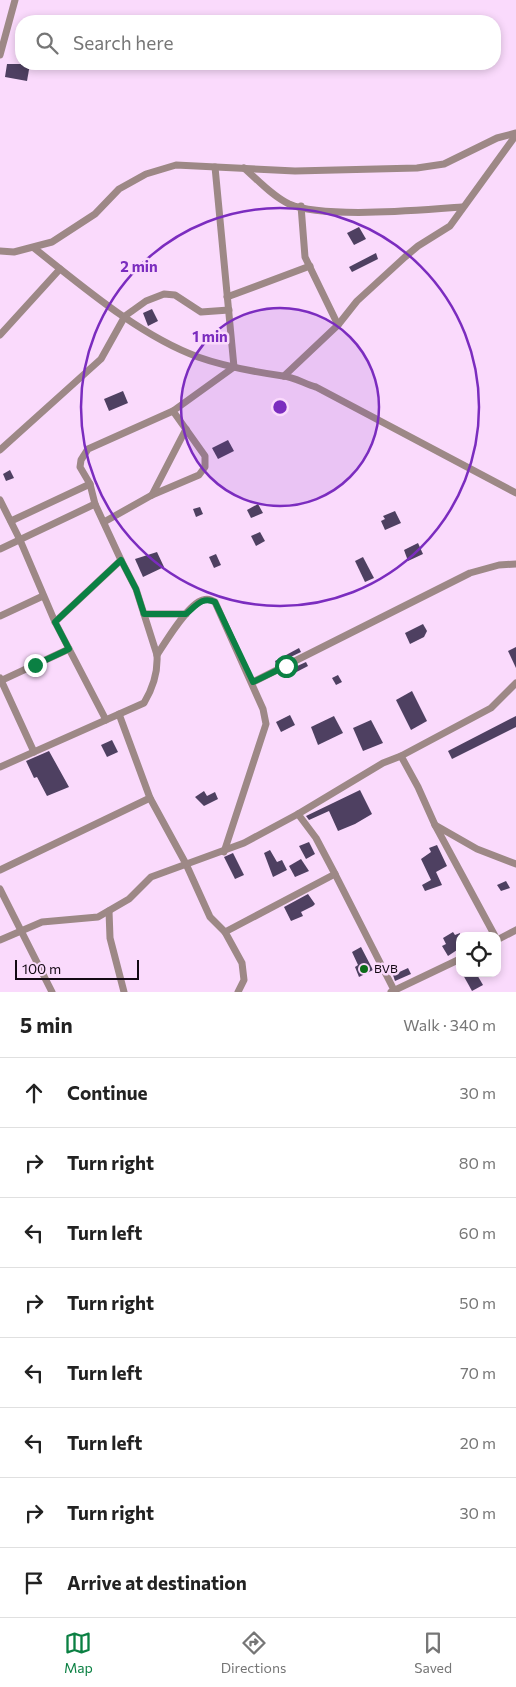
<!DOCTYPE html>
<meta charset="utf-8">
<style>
body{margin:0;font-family:Commissioner,sans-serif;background:#f6f6f6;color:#222}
.controls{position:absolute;right:15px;bottom:15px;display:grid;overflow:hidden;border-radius:10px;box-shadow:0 2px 8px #0003}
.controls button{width:45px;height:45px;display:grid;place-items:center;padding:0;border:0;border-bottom:1px solid #e0e0e0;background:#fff;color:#222;font:25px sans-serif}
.scale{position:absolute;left:15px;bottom:12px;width:124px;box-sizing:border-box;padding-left:5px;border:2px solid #130914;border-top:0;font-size:14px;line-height:18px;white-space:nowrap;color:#130914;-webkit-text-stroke:4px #fadafc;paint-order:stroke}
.stop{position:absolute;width:15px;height:15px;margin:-11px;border:4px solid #0b8043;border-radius:50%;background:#fff}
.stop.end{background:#0b8043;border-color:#fff;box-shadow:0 1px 5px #0008}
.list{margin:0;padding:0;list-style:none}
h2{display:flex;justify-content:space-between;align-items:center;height:65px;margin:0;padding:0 20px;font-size:21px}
h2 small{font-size:16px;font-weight:400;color:#767676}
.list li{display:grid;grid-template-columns:32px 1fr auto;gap:15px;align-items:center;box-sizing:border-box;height:70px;padding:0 20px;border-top:1px solid #e0e0e0}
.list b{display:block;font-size:19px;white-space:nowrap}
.list em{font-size:16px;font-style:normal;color:#767676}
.icon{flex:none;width:28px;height:28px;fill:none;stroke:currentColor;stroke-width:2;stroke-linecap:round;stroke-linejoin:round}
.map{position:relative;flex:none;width:516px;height:992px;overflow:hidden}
.search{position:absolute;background:#fff;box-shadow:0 2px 8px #0003;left:15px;right:15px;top:15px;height:55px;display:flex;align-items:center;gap:12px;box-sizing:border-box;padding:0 18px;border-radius:20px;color:#767676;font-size:19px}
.sheet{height:625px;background:#fff}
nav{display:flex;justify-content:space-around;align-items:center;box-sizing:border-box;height:70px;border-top:1px solid #e0e0e0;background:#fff;font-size:14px;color:#767676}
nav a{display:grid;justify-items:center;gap:2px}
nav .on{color:#0b8043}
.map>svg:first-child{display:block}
</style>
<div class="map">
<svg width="516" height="992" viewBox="0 0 516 992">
<rect width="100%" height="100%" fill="#fadafc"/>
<!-- building -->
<g fill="#4e4061">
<polygon points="7,64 30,64 27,81 5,77"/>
<polygon points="359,227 366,239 354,245 347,233"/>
<polygon points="376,253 378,259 352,272 349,267"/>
<polygon points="152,309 158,321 148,326 143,313"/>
<polygon points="123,391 128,403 109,411 104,399"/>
<polygon points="228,440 234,451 218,459 212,448"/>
<polygon points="10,470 14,478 6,481 3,474"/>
<polygon points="258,504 263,513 251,518 247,510"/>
<polygon points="200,507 203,514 196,517 193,509"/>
<polygon points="395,511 401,523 385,530 381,521 385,519 383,516"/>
<polygon points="260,532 265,541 256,546 251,536"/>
<polygon points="418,543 423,554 408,561 404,550"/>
<polygon points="157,552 164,567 143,577 135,559"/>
<polygon points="216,554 221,565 214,568 209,557"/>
<polygon points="363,557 374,578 365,582 355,561"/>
<polygon points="423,624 427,631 424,637 410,644 405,633"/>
<polygon points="516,647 516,668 508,651"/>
<polygon points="299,648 301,652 276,664 275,661"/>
<polygon points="306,662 308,666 285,678 282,673"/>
<polygon points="338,675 342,682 336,685 332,678"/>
<polygon points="412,691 427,721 411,730 396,700"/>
<polygon points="290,715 295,725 281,732 276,722"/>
<polygon points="334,716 343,733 318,745 311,727"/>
<polygon points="516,716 516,727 452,759 448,751"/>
<polygon points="371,720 383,743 363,751 353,728"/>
<polygon points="112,740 118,752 107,757 101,745"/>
<polygon points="49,751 69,787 47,796 37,777 34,778 26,761"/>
<polygon points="360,790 372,814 355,824 338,831 329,811 309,820 306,816"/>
<polygon points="204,791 207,796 215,792 218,799 204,806 195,797"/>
<polygon points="309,842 315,854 306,859 299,846"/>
<polygon points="437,845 447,866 436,872 442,885 425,891 422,885 431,880 421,859 431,852 429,848"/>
<polygon points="270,850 277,862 282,860 287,870 273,877 264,853"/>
<polygon points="233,853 244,875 235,879 224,857"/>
<polygon points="301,859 309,871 295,877 289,866"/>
<polygon points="506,881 510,888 501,891 497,885"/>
<polygon points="308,894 315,904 313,906 301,912 303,916 291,921 284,907"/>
<polygon points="453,932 455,935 460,933 460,948 448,956 442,946 446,944 443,938"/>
<polygon points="361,947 373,970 359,977 355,967 358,965 352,952"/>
<polygon points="408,968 411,974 395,981 393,975"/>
<polygon points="462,973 476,973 483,985 472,991"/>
</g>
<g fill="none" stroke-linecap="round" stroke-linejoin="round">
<!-- minor -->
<g stroke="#9d8886" stroke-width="7">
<polyline points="0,55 15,0"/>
<path d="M244 168C258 180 272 196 289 204 323 219 423 210 462 207"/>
<polyline points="301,206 305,257 338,325"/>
<path d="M34 248C82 286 140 336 198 357 226 367 255 372 283 376 294 377 305 384 316 387L516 493"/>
<polyline points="0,251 14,252 52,242 95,214 119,189 146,174 176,165 295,171 417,168 444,164 497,138 516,133"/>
<polyline points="227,297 310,266"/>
<polyline points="0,335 60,269"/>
<polyline points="284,376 338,325 357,301 405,257 418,246 450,226 516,135"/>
<polyline points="0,450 101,359 125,316 146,301 164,294 175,295 201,312 229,310"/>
<polyline points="152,495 186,429"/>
<polyline points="0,500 20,540 55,622 106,720"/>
<polyline points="11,521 90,484"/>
<polyline points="104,522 152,495 199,475 205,467 205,456 173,411 234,367 215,167"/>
<polyline points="0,549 95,504"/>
<polyline points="144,614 186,614"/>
<polyline points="0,616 43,596"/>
<polyline points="55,622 121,560 95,504 90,484 80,467 81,460 88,449 173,411"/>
<path d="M157 655C166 641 188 604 203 600 208 598 211 600 215 602L263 709 266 724 224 852"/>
<polyline points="0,678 34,752"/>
<polyline points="0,681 69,649"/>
<polyline points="253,682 470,573 499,565 516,564"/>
<polyline points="119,714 150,798 186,864 210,917 225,932 242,963 244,980 238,992"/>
<path d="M0 767 144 703C153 688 158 672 157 655L136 589 121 560"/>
<polyline points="435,825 418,787 401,756 491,708 516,683"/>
<polyline points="0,870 150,798"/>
<polyline points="335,874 394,990"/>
<polyline points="0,889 52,992"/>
<polyline points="109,911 110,938 124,992"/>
<polyline points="225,932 335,874 316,838 298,814"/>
<polyline points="495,936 435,825 477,849 516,864"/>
<polyline points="0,940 42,922 98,917 129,899 151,877 244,843 298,814 383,763 401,756"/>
<polyline points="497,940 516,930"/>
<polyline points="391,992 460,959"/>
</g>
</g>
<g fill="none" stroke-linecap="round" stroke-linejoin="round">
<!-- route -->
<path stroke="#0b8043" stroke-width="6" d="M35 665 69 649 55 622 121 560 136 589 144 614H186C196 606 202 596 215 602L253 682 286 666"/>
</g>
<!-- distance rings -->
<circle cx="280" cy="407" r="99" fill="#7b2cbf" fill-opacity=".12"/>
<g fill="none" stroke="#7b2cbf" stroke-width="2.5">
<circle cx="280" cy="407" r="99"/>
<circle cx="280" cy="407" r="199"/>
</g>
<!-- markers -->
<circle fill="#0b6c18" stroke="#fadafc" stroke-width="2" cx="364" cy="969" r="5"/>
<g text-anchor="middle" stroke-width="5" stroke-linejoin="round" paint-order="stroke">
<!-- poi labels -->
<g font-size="12" fill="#130914" stroke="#fadafc" text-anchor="start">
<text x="374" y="973">BVB</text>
</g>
</g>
<circle cx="280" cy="407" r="8" fill="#7b2cbf" stroke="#fadafc" stroke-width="2.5"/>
<g font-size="15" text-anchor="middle" font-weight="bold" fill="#7b2cbf" stroke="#fadafc" stroke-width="5" stroke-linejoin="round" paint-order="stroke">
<text x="139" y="272">2 min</text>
<text x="210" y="342">1 min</text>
</g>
</svg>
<div class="controls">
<button><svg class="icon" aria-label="locate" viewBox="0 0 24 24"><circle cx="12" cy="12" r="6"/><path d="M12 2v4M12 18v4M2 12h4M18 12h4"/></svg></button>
</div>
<div class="scale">100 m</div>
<div class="stop" style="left:286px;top:666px"></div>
<div class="stop end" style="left:35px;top:665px"></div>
<div class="search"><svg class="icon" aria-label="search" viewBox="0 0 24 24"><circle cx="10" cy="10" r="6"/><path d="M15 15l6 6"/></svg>Search here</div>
</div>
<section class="sheet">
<h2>5 min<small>Walk · 340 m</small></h2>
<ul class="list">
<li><svg class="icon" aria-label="ahead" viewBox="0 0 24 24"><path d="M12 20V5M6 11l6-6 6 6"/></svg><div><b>Continue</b></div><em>30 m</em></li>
<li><svg class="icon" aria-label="right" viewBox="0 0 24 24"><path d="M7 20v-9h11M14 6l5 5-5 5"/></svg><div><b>Turn right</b></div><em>80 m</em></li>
<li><svg class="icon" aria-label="left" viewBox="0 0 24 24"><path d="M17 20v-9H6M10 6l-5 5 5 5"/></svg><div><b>Turn left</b></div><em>60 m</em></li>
<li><svg class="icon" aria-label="right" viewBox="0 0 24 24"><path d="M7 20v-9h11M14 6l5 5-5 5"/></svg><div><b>Turn right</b></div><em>50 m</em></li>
<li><svg class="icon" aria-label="left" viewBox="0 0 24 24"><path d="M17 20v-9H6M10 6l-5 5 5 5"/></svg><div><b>Turn left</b></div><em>70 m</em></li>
<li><svg class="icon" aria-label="left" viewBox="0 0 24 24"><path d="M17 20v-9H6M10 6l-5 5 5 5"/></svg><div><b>Turn left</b></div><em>20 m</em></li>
<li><svg class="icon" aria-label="right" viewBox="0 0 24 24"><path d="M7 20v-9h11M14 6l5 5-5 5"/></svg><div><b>Turn right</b></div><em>30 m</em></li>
<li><svg class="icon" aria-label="arrive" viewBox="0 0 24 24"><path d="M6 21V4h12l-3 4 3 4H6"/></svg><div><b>Arrive at destination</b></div></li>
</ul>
</section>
<nav>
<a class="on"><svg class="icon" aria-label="map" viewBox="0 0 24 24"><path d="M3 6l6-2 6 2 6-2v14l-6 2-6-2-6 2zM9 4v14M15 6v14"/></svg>Map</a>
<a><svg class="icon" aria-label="directions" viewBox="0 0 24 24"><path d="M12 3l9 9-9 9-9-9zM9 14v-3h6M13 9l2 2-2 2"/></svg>Directions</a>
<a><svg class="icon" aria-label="saved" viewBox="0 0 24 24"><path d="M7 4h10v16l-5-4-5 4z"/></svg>Saved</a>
</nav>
